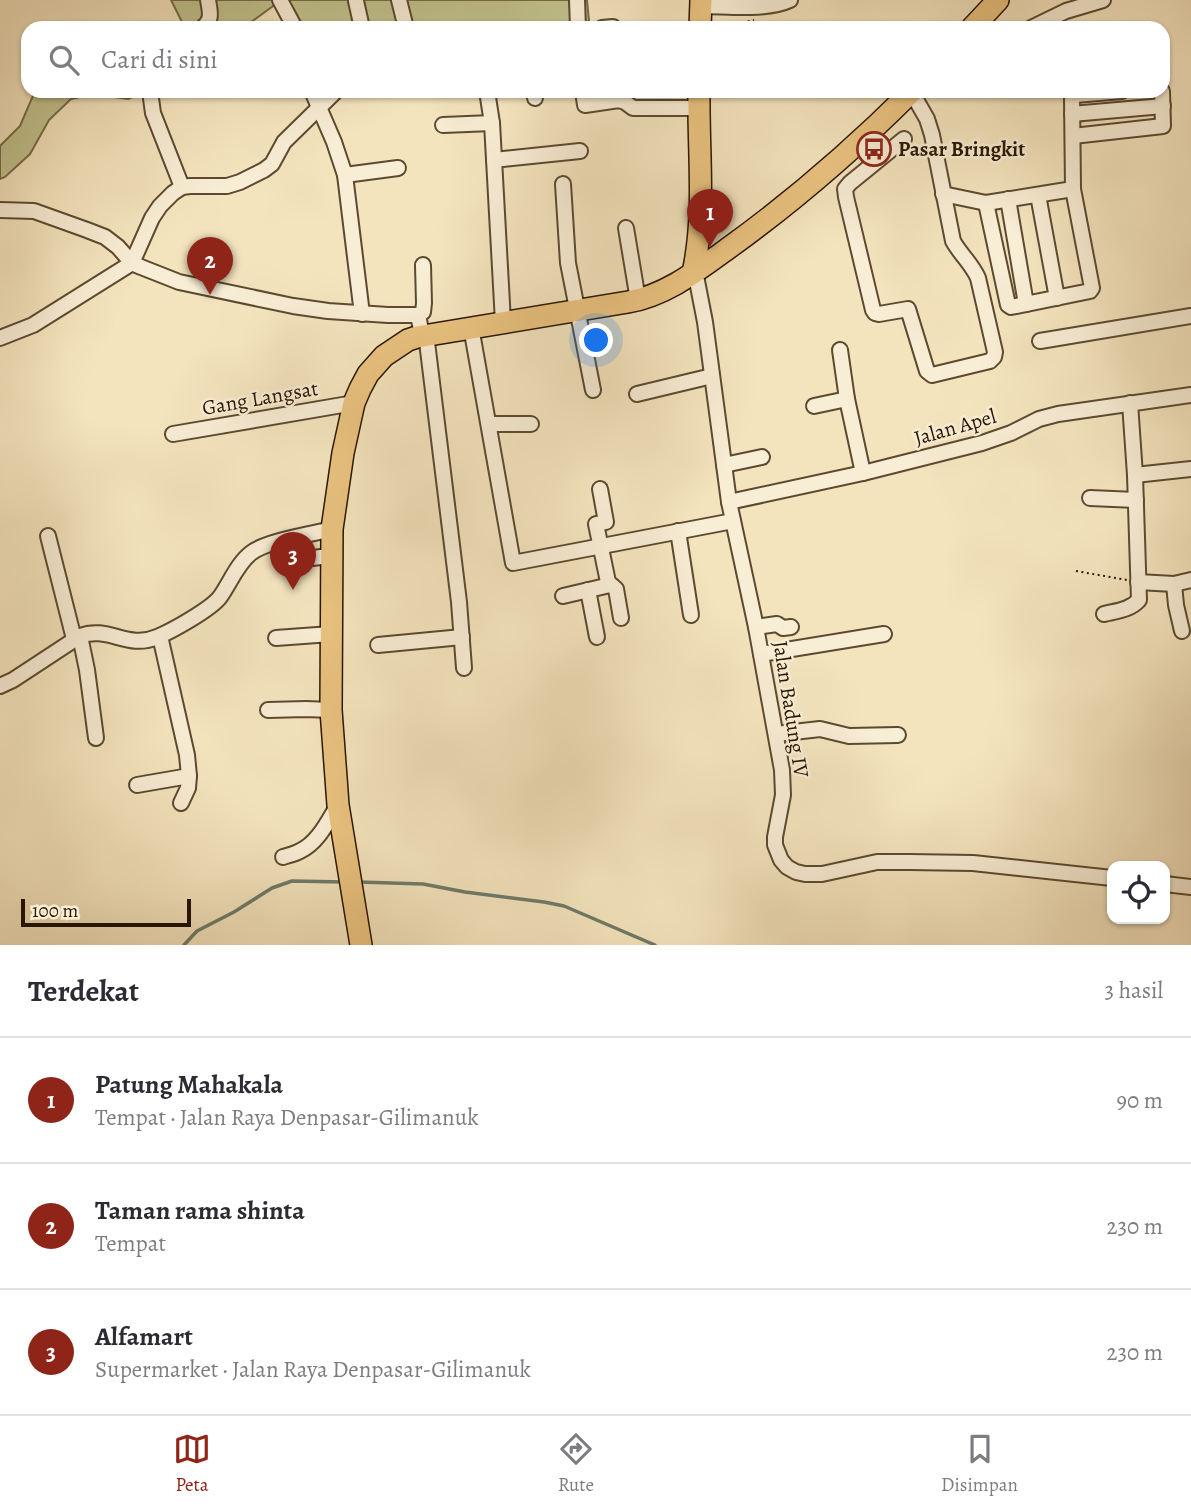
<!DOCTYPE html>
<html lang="id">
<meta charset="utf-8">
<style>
body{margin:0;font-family:Alegreya,serif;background:#f7f7f7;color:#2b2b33}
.controls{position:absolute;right:21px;bottom:21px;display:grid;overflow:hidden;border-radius:14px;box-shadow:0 2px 5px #0004}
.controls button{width:63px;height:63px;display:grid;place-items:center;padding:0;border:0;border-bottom:2px solid #e1e1e2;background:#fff;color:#2b2b33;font:35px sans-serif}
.scale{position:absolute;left:21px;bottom:18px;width:170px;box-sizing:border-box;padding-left:7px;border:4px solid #291600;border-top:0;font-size:19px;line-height:24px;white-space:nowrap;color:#291600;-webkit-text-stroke:5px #f8edd5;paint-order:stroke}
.you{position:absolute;left:597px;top:341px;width:24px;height:24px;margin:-18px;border:5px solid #fff;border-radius:50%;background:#1a73e8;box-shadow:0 0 0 10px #1a73e833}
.badge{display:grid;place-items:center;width:46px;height:46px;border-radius:50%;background:#8f2418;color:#fff;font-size:23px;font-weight:700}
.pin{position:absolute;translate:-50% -58px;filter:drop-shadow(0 2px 4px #0008)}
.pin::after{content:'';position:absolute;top:37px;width:24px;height:21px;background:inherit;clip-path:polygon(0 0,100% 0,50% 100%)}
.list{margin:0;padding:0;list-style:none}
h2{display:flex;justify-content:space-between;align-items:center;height:91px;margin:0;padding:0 28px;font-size:30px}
h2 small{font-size:23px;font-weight:400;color:#7c7c81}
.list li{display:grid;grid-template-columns:46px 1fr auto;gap:21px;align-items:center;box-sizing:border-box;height:126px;padding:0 28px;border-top:2px solid #e1e1e2}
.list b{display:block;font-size:26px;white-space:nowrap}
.list p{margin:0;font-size:23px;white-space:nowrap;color:#7c7c81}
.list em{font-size:23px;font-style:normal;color:#7c7c81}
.icon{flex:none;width:38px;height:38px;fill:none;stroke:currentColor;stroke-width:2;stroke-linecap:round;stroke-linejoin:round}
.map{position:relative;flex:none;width:1191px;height:945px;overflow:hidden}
.search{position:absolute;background:#fff;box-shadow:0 2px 5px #0004;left:21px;right:21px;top:21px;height:77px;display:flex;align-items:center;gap:18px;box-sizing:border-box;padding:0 24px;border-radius:21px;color:#7c7c81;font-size:26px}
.sheet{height:469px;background:#fff}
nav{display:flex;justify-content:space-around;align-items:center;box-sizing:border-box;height:98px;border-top:2px solid #e1e1e2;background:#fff;font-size:19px;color:#7c7c81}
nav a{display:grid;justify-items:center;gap:4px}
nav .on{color:#8f2418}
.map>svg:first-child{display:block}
</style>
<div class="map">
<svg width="1191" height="945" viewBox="0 0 1191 945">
<rect width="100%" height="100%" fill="#f4e4be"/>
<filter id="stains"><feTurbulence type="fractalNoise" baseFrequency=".00286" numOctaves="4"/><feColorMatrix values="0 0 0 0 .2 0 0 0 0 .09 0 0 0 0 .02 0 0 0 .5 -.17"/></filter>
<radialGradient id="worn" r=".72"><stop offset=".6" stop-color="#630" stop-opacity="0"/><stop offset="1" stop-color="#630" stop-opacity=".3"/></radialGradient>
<!-- green -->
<g fill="#c1c28d" stroke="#756c46" stroke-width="2">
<polygon points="171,0 587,0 589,21 568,28 287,28 280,1 243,28 185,28"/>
<polygon points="35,91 148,91 128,99 93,94 71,99 49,120 30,154 5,177 0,179 0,146 20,126"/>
</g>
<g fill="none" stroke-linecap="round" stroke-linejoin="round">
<!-- stream -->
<g stroke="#6e7b6a" stroke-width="3.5">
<polyline points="359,882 423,884 465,892 544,902 564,906 655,945"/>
<polyline points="184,945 197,931 234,912 272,888 292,881 344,882"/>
</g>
<!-- minor casing -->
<g stroke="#5c4a30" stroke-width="18">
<g id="minor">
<polyline points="280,0 295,28"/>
<polyline points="399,0 406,28"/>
<polyline points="577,0 578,28"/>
<polyline points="356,1 362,28"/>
<path d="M701 6C728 6 766 11 790 0"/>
<path d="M202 28C213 20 210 12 208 0"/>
<polyline points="602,28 613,27"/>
<polyline points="1031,28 1066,11 1103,0"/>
<polyline points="150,91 153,113 182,187"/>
<polyline points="312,91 334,142 345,175 362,314"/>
<polyline points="487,91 492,123 503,322"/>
<polyline points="534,91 535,98"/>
<polyline points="583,91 585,105 619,100 625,102 633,108 699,108"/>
<polyline points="1072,114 1163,106"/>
<polyline points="443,125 492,123"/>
<polyline points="1073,136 1163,126 1162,91"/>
<path d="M904 139 850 183 845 189 846 197 873 310 875 313 879 314 908 309 927 371 932 375 990 361 994 357 995 352 978 278C972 264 960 254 953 241L932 135 927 119 911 91"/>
<polyline points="494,160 580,151"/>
<polyline points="345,175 398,168"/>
<polyline points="563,184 568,263 593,390"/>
<polyline points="943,194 986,203 1073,189"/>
<polyline points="1038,195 1057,298"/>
<polyline points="1008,199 1026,304"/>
<polyline points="986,203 1008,305 1011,307 1090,291 1092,288 1073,189 1072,98 1075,95 1122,91"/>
<polyline points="0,210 34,211 87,230 105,237 118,247 132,263 141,267 179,282 293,306 328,311 388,315 418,315"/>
<polyline points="626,228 638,300"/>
<polyline points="693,273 697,281 705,322 729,502 756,627 782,770 783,795 775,837 775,845 781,860 787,867 796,872 805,874 822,874 877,862 909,862 973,863 1112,878"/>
<polyline points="471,327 513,563 733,521"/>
<polyline points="426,334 459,602 464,668"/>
<polyline points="422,335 418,315 423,312 424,303 423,265"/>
<polyline points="0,338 33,325 132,263 152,218 160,206 173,193 182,187 190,186 227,186 240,182 264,170 272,164 284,142 336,91"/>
<polyline points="1040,341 1191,316"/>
<polyline points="840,350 847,399 863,473"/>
<polyline points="637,394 712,376"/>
<polyline points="814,406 847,399"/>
<polyline points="489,424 531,424"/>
<polyline points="173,434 354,403"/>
<polyline points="724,465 762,457"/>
<polyline points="1135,475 1191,469"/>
<polyline points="600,489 606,522 596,524 608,582 616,589 621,618"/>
<polyline points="1090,498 1136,500"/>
<polyline points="729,502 863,473 982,443 1011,433 1039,419 1058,414 1191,395"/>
<polyline points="678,531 691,615"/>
<polyline points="48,536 74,639"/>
<polyline points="283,561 331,556"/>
<polyline points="1138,582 1174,584 1191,580"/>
<polyline points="1174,584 1176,605 1182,631"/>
<polyline points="588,590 597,637"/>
<polyline points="563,596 610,585"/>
<path d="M1104 614C1116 611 1130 610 1139 600L1135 475 1130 403"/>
<polyline points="756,627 777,624 783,628 791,627"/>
<polyline points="80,636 87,670 96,738"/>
<polyline points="160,636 187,755 189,776 188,788 181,803"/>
<polyline points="276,638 331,634"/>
<polyline points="378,645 462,637"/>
<polyline points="761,654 884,634"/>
<path d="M0 686 13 680 80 636C109 625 127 650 157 637 172 631 211 609 220 597 230 583 237 564 251 553 266 541 312 534 332 529"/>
<polyline points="268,710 306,709 331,710"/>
<polyline points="776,734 820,729 849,736 898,735"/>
<polyline points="137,785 189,776"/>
<path d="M283 857C289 855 295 854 300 851 318 843 328 821 338 805"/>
<polyline points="1165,884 1191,887"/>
</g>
</g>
<!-- highway casing -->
<g stroke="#291600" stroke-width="24">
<g id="highway">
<polyline points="700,28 701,0"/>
<polyline points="972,28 998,0"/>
<path d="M693 273C706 213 698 152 699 91"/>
<path d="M361 945 338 805 331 710 332 529 343 453 354 403 360 389 368 374 384 356 408 340 417 337 628 302C667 295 698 270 730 247 795 200 855 148 912 91"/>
</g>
</g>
<!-- path -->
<g stroke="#291600" stroke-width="2" stroke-dasharray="2 3.5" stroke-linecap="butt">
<polyline points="721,28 754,20"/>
<polyline points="1076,571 1127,580"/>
</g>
<!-- minor -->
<use href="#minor" stroke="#f8edd5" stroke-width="14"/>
<!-- highway -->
<use href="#highway" stroke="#eac27f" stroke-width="21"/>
</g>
<!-- icons -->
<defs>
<g id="bus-ring" transform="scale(1.75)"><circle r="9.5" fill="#f8edd5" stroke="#8f2418" stroke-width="1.5"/><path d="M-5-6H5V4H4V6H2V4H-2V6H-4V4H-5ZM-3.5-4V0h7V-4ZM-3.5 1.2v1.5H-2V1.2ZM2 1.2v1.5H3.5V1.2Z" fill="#8f2418"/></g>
</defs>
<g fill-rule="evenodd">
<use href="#bus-ring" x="874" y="149"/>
</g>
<g text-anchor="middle" stroke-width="5" stroke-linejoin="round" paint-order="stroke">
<!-- poi labels -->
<g font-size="21" font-weight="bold" fill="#291600" stroke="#f8edd5" text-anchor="start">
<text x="898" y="156">Pasar Bringkit</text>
</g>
<!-- street labels -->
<g font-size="21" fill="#291600" stroke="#f8edd5">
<text transform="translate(260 398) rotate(-10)" y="7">Gang Langsat</text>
<text transform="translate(955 427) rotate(-16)" y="7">Jalan Apel</text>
<text transform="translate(791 709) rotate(81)" y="7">Jalan Badung IV</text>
</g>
</g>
<rect width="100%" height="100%" filter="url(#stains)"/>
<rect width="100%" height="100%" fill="url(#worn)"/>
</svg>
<div class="controls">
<button><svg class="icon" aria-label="locate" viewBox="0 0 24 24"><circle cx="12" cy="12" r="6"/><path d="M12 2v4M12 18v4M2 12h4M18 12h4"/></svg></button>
</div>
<div class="scale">100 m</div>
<div class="you"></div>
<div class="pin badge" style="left:710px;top:247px">1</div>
<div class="pin badge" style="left:210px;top:295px">2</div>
<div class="pin badge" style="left:293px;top:590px">3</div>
<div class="search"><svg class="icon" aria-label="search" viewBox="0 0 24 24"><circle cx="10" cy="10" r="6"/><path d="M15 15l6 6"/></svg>Cari di sini</div>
</div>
<section class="sheet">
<h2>Terdekat<small>3 hasil</small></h2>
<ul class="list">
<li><span class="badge">1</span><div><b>Patung Mahakala</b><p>Tempat · Jalan Raya Denpasar-Gilimanuk</p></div><em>90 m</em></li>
<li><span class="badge">2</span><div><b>Taman rama shinta</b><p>Tempat</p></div><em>230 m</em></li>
<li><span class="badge">3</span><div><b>Alfamart</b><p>Supermarket · Jalan Raya Denpasar-Gilimanuk</p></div><em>230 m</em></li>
</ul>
</section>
<nav>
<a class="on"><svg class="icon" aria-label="map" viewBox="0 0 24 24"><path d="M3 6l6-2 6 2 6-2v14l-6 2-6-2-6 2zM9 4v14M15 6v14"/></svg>Peta</a>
<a><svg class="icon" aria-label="directions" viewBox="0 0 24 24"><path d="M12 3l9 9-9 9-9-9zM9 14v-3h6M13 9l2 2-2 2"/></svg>Rute</a>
<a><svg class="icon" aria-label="saved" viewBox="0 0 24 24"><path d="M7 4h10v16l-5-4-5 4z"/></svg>Disimpan</a>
</nav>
